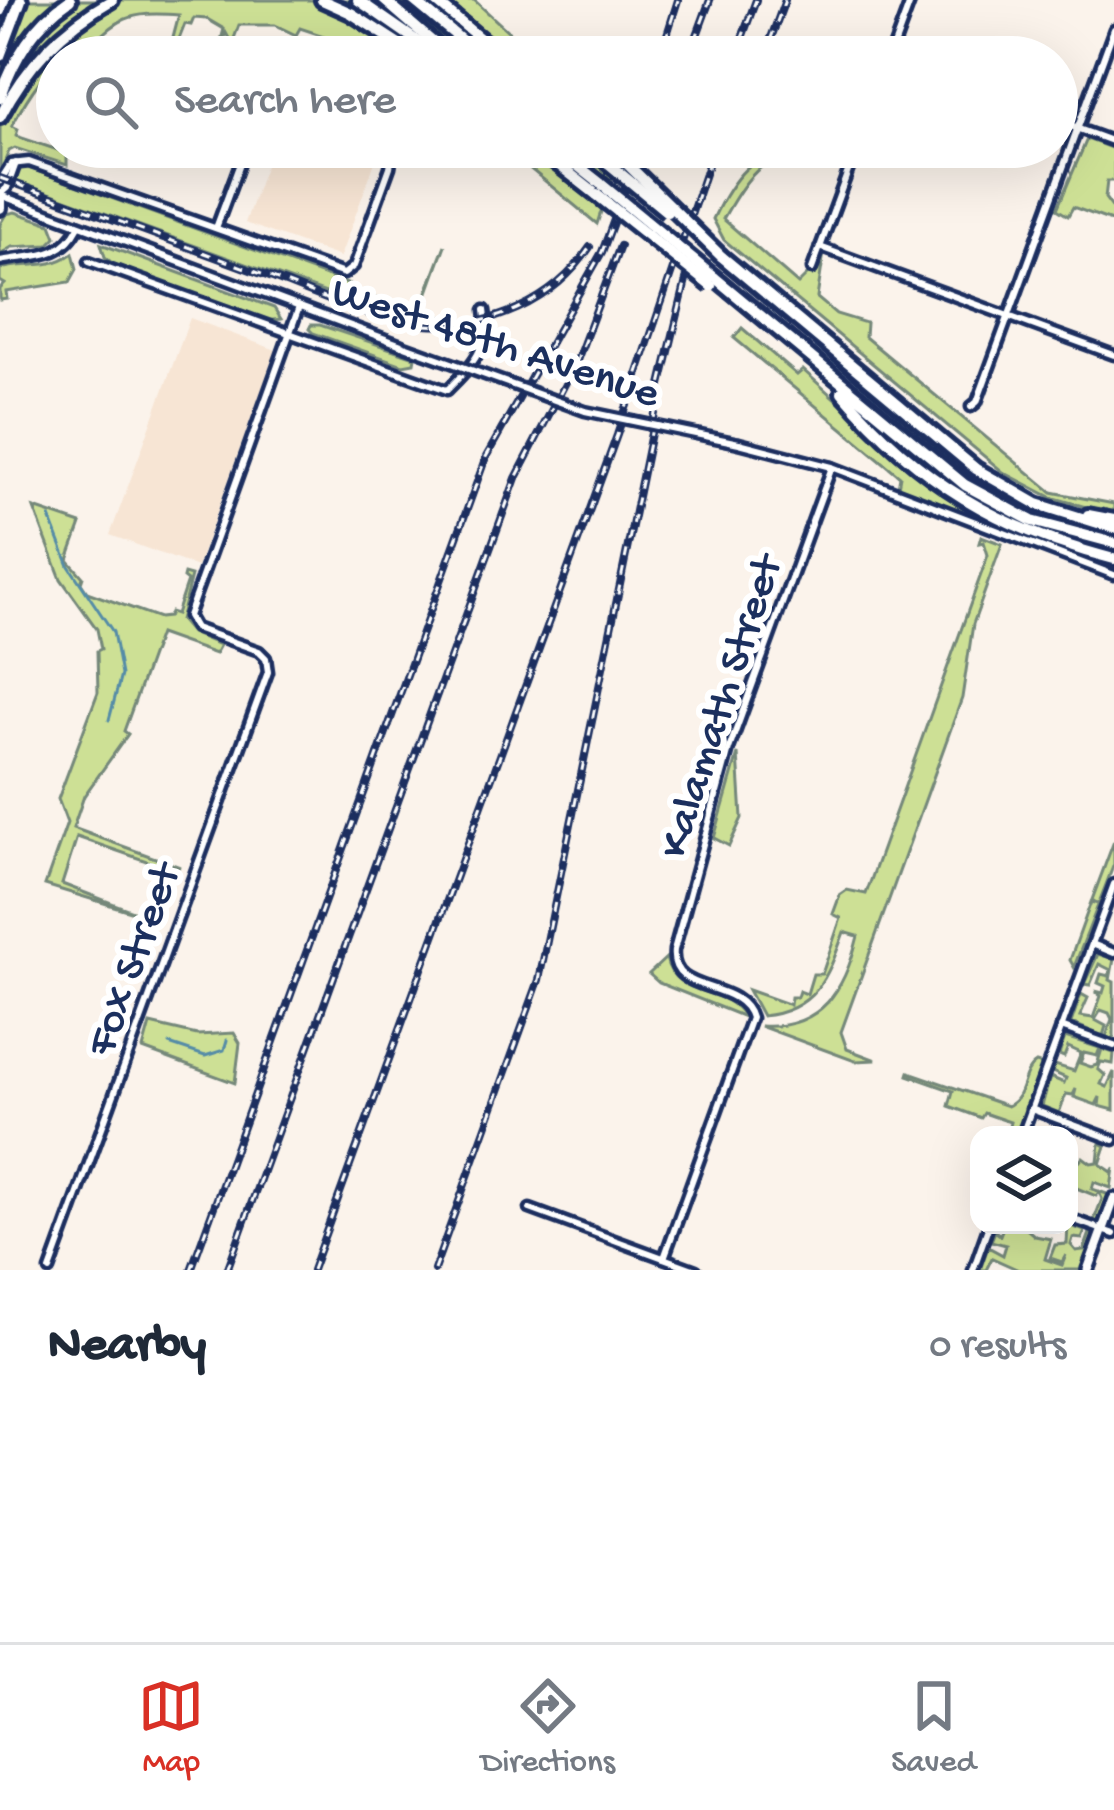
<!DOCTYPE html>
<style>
body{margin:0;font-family:"Gochi Hand",sans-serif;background:#f2f2f3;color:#1f2937}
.controls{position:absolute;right:36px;bottom:36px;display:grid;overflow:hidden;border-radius:24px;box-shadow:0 12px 48px #0002}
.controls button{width:108px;height:108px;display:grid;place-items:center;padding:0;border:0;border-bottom:3px solid #e0e1e3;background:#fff;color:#1f2937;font:60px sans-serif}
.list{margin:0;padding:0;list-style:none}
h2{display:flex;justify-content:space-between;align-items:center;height:156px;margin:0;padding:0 48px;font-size:51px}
h2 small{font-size:39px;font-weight:400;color:#747a83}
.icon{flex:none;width:66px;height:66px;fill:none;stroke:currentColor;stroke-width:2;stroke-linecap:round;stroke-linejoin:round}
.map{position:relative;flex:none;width:1114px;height:1270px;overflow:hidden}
.search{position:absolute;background:#fff;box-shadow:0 12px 48px #0002;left:36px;right:36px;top:36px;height:132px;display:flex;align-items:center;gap:30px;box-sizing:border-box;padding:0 42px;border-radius:66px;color:#747a83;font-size:45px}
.sheet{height:372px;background:#fff}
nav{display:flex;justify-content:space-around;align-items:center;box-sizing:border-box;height:168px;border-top:3px solid #e0e1e3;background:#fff;font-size:33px;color:#747a83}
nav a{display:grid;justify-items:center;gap:6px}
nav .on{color:#d93025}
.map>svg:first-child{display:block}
</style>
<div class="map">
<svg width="1114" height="1270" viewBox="0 0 1114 1270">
<rect width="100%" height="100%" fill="#fbf3eb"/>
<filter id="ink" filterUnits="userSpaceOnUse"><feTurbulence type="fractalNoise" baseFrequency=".00833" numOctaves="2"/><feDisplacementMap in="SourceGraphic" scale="24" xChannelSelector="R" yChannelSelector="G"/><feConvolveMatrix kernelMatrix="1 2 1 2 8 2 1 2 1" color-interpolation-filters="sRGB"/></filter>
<g filter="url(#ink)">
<!-- built -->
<g fill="#f7e5d4">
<polygon points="272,147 333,147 375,162 340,257 245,223"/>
<polygon points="190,318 276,350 197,567 110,535"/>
</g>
<!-- green -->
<g fill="#cde095" stroke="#74887a" stroke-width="3">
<path d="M0 0H474L536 57H387L300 28 296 35 275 25H239L232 44 226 33 218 52 224 29 207 19 194 18 191 25 185 24 172 57H168L179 15C129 11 118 17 85 53L80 56 76 45C47 68 30 91 12 126L18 129 16 136 67 153V165L15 148 9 151 0 173Z"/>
<polygon points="1087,139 1114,149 1114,181 1107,181 1105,198 1114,210 1114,222 1073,207 1068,216 1057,209"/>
<polygon points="622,147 597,224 527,166 479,148"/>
<path d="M799 147 843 157 839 169C825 165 806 155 792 155 757 157 738 192 723 219L798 284 823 259 817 298 836 314 866 323 865 337 1052 492 1114 504V515L1051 497 1003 472 724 240 713 219C732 179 752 150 799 147Z"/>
<polygon points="26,167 353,286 362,293 418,315 445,245 424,303 429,312 442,317 381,313 13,180 17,169"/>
<polygon points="15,212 51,224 56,237 48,245 12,247 0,254 0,224 6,214"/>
<polygon points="101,244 274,308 281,319 266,321 113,264 105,257"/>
<path d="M73 253 77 269 70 282 6 292 7 299 0 300V289L5 284 0 281V269C27 261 48 271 73 253Z"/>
<polygon points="311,325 320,325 415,357 414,363 403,365 313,333 309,329"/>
<polygon points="742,328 797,375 803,370 917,472 983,519 979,521 898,487 900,476 734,338"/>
<polygon points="34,508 81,524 68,560 83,577 81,583 87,592 159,618 168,617 170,612 176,614 187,581 183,578 184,574 191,576 180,620 191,633 220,645 215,654 159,634 124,731 128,734 84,796 73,828 180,867 164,867 77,837 62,884 140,914 45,885 67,823 58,799 98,692 97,651 101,649 97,629 61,579"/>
<path d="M981 536 1002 544 973 624 962 698 841 1032 847 1049 876 1060 855 1061 760 1026C822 1030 845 989 858 936L844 932C828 976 816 1011 762 1016L748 990 790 1005 791 997H797L799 991 807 994 813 974H822L841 918 833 914 840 895 847 890 866 894 988 555 984 542 979 543Z"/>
<polygon points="738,754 742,818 729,846 714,838"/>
<polygon points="1114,841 1114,864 1074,967 1070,960 1091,902 1098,904 1092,900"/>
<polygon points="1098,954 1114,959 1110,980 1114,982 1114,1040 1106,1037 1112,1019 1109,1013 1101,1010 1095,1020 1106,1026 1103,1036 1071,1023 1081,994 1088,998 1080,1016 1093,1018 1101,996 1095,991 1103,993 1105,986 1098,983 1101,974 1109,976 1111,970 1099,964 1090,985 1084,984"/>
<path d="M666 958C674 1000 726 984 744 1017L659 983 649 974Z"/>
<polygon points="150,1024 197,1035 234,1033 240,1043 235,1083 143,1049"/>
<polygon points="1065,1037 1100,1048 1097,1056 1084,1053 1080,1063 1091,1067 1097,1065 1102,1049 1114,1053 1113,1064 1101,1062 1098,1069 1105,1075 1101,1084 1107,1087 1114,1072 1114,1110 1099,1106 1100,1097 1096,1105 1074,1097 1076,1089 1073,1095 1066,1094 1059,1113 1042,1106 1050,1077 1064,1083 1066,1078 1052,1072 1055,1065 1074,1071 1081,1053 1068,1047 1064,1057 1059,1055"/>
<path d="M1036 1063 1043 1065 1018 1131 1012 1134 1008 1131 1010 1122 984 1113 981 1118 949 1106 953 1091 908 1075 909 1072 1007 1106C1026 1098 1020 1073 1036 1063Z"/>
<polygon points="1100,1143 1106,1146 1100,1164 1112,1172 1114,1168 1111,1188 1094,1182 1092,1189 1110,1195 1098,1222 1094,1220 1102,1199 1099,1192 1096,1196 1074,1187 1069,1196 1075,1175 1069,1172 1069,1154 1080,1161 1083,1157 1091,1163 1098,1162"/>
<polygon points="1004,1225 1022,1225 1035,1236 1051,1239 1045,1259 1062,1265 1066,1255 1062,1262 1050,1258 1055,1245 1067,1244 1068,1225 1085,1231 1082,1239 1073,1238 1071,1245 1076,1251 1084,1250 1090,1233 1094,1236 1082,1270 1019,1270 992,1258 986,1270 980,1270 988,1247 1003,1255 1006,1245 991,1241 995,1231 1000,1235"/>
</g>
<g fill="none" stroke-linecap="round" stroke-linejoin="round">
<!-- stream -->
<g stroke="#558ca7" stroke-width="3">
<polyline points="50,517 69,566 113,632 121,675 109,720"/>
<polyline points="169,1044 205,1056 224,1050 227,1040"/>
</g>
<!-- minor casing -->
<g stroke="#1b2f5e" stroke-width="15">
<g id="minor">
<polyline points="890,57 911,0"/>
<polyline points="1057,121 1114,142"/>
<polyline points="0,181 11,164 29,162 344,274 354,266 390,167 392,155 382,147"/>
<polyline points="0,194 7,188 16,163"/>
<polyline points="0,195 399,344"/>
<polyline points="216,228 246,147"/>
<polyline points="820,247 1114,355"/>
<path d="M0 261C33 254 61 261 79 226"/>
<path d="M89 261 447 390C471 367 491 346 485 310"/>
<polyline points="812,269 857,147"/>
<polyline points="971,407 977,402 1114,29"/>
<polyline points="739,443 832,467 1114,575"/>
<polyline points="1092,944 1114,953"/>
<polyline points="1061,1027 1114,1046"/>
<polyline points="1031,1109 1114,1140"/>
<polyline points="1022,1135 1114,884"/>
<polyline points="530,1209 696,1270"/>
<polyline points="1069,1218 1114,1234"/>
<path d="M664 1258 751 1018C740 978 669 997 674 950L729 749 832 467"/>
<polyline points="50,1270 268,672 266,658 259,651 195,628 188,616 299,307"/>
<polyline points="973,1270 989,1225"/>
</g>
</g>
<!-- major casing -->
<g stroke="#1b2f5e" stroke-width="18">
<polyline id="major" points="1088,1270 1114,1199"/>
</g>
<!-- highway casing -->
<g stroke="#1b2f5e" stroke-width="20">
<g id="highway">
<polyline points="322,0 351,13 419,57"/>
<polyline points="358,0 440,57"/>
<polyline points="384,0 450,57"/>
<polyline points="413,0 482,57"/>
<polyline points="434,0 502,57"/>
<polyline points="0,11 4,0"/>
<polyline points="0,56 21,0"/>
<path d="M0 98C14 58 34 24 70 0"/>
<path d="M0 117C27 65 61 29 112 0"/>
<polyline points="536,147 597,195"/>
<polyline points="554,147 601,184"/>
<polyline points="589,147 609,164"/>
<polyline points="0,199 0,208"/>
<polyline points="721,256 976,469 1037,504 1114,528"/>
<polyline points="714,277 965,485 1032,521 1114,543"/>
<path d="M842 392C918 482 1001 530 1114 559"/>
<polyline points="1088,515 1114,520"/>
</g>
</g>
<!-- minor -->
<use href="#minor" stroke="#fff" stroke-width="6"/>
<!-- major -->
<use href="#major" stroke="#fff" stroke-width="9"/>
<!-- highway -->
<use href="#highway" stroke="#fff" stroke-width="10"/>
<!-- rail casing -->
<g stroke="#1b2f5e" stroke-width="8">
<g id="rail">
<polyline points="660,57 678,0"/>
<polyline points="689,57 710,0"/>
<polyline points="735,57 756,0"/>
<polyline points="764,57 785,0"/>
<path d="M0 178C89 210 178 243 267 276 317 294 370 321 424 325 489 330 554 302 590 247"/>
<polyline points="191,1270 486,457 602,252 641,147"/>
<polyline points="227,1270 516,478 576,363 620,246"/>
<polyline points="312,1270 617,435 714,147"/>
<polyline points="434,1270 539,980 660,389 688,272"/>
</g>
</g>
<!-- rail -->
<use href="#rail" stroke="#fff" stroke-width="3" stroke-dasharray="9" stroke-linecap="butt"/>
<!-- minor-bridge casing -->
<g stroke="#1b2f5e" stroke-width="15" stroke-linecap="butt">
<polyline id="minor-bridge" points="399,344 585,411 739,443"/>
</g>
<!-- highway-bridge casing -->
<g stroke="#1b2f5e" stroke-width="20" stroke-linecap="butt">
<g id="highway-bridge">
<polyline points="614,151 721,256"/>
<polyline points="609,164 667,212"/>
<polyline points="601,184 714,277"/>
<polyline points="597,195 711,286"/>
</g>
</g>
<!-- minor-bridge -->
<use href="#minor-bridge" stroke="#fff" stroke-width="6"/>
<!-- highway-bridge -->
<use href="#highway-bridge" stroke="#fff" stroke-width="10"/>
</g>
</g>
<g text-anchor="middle" stroke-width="12" stroke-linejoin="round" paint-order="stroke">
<!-- street labels -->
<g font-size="45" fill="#1b2f5e" stroke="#fff">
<text transform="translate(497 338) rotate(18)" y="16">West 48th Avenue</text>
<text transform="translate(716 705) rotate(-72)" y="16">Kalamath Street</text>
<text transform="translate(129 958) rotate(-70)" y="16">Fox Street</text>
</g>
</g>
</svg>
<div class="controls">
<button><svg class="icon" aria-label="layers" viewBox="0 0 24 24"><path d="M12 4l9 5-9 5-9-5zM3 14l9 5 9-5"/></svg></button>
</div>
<div class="search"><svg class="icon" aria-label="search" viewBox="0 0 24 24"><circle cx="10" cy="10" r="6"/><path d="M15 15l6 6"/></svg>Search here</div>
</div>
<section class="sheet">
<h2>Nearby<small>0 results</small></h2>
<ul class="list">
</ul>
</section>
<nav>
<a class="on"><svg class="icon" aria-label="map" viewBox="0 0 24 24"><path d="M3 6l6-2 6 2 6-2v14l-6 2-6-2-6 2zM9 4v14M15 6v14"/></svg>Map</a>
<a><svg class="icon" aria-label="directions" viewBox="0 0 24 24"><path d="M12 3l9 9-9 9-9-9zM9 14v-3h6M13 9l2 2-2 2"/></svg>Directions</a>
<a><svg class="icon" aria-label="saved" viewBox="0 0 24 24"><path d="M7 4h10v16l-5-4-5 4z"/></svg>Saved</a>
</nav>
